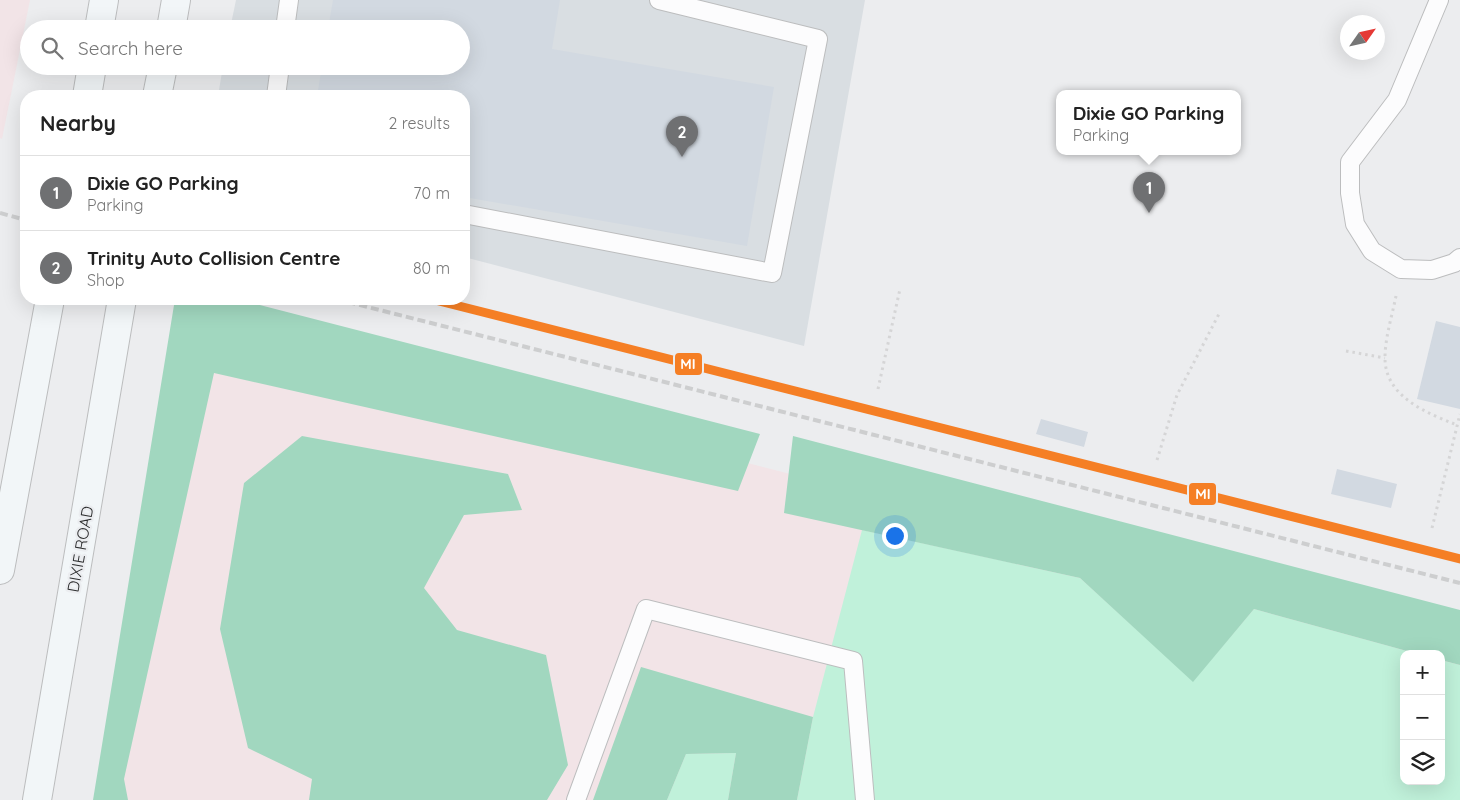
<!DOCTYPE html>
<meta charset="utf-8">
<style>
body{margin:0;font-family:Quicksand,sans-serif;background:#f6f6f6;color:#222}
.controls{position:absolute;right:15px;bottom:15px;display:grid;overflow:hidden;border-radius:10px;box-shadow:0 5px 20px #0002}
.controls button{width:45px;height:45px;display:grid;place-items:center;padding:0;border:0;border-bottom:1px solid #e0e0e0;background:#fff;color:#222;font:25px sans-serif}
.compass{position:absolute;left:1340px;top:15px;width:45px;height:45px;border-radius:50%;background:#fff;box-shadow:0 5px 20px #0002;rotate:56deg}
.you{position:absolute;left:894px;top:535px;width:18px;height:18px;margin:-12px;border:4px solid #fff;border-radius:50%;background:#1a73e8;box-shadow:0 0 0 8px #1a73e833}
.badge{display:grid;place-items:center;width:32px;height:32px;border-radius:50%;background:#6f7072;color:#fff;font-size:16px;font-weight:700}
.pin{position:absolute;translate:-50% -41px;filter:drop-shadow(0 1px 2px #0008)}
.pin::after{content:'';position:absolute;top:26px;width:18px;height:15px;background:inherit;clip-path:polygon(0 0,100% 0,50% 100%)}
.popup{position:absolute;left:1056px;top:90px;width:185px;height:65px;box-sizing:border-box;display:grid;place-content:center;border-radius:10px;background:#fff;filter:drop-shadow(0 1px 4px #0005);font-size:16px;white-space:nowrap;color:#767676}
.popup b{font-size:19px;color:#222}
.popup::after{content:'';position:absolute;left:50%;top:100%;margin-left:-10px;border:10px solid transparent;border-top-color:#fff}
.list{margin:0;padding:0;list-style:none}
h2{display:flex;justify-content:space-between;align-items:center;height:65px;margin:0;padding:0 20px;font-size:21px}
h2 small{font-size:16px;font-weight:400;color:#767676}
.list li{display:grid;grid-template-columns:32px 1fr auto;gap:15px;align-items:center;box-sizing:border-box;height:75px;padding:0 20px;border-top:1px solid #e0e0e0}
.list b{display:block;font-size:19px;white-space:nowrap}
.list p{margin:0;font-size:16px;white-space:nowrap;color:#767676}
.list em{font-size:16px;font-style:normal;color:#767676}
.icon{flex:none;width:28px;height:28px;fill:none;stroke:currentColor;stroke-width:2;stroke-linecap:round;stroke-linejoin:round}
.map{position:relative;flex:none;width:1460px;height:800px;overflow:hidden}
.search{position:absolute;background:#fff;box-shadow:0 5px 20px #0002;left:20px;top:20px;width:450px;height:55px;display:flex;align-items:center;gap:12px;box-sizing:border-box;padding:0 18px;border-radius:28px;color:#767676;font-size:19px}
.panel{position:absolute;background:#fff;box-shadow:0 5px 20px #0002;left:20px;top:90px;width:450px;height:215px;border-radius:20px}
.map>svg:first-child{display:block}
</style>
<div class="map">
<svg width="1460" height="800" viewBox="0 0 1460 800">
<rect width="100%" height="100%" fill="#ecedef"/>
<!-- built -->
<polygon fill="#d9dee2" points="236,0 865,0 804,346 464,257 464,96 218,96 223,66 461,66 461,29 230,29"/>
<!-- industrial -->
<g fill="#f2e4e7" fill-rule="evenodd">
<polygon points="0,0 30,0 2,139 0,138"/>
<path d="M203 323 1460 646V800H118ZM1404 654H1441V781H1404Z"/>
</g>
<!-- green -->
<g fill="#c0f1da">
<polygon points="862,530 1080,578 1193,681 1254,609 1418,654 1404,654 1404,781 1441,781 1441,660 1460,665 1460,800 797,800 813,717"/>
<polygon points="736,753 728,800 667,800 686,754"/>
</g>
<!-- forest -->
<g fill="#a1d7bf">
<polygon points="175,299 237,299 760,434 738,491 214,373 124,779 128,800 93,800"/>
<polygon points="302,436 508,474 522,510 464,515 424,588 457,630 546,655 568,765 547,800 309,800 312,779 248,748 220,629 244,483"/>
<polygon points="793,436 1460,610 1460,665 1441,660 1441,654 1418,654 1254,609 1193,682 1080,578 784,513"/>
<polygon points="641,667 813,717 797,800 728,800 736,753 686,754 667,800 593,800"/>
</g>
<!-- building -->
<g fill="#d2d9e1">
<polygon points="333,0 560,0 552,49 774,87 747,246 464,197 464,96 317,96 322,66 461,66 461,29 328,29"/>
<polygon points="1436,321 1460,327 1460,409 1417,399"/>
<polygon points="1041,419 1088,432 1084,447 1036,434"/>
<polygon points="1337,469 1397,484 1391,508 1331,494"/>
</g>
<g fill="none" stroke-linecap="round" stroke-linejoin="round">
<!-- lane casing -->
<g stroke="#bcbdbe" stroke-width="20">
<g id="lane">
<polyline points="1439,0 1397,100 1350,162 1350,193 1355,224 1372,251 1401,269 1432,270 1454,263 1460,258"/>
<polyline points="285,29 289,0"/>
<polyline points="276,96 280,66"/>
<polyline points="464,214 772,273 818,39 659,0"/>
<polyline points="576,800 646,609 853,661 865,800"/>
</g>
</g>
<!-- secondary casing -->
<g stroke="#bcbdbe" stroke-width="30">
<g id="secondary">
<polyline points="99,29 104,0"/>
<polyline points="171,29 176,0"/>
<polyline points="87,96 92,66"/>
<polyline points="157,96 163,66"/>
<polyline points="0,570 50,299"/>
<polyline points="37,800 122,299"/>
</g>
</g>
<!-- path -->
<g stroke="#d5d5d6" stroke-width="3" stroke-dasharray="2.5 4" stroke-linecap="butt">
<path d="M1396 296C1392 316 1385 338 1385 358 1385 397 1427 413 1457 425"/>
<polyline points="1346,351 1385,358"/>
<polyline points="878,389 900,289"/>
<polyline points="1157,460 1177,395 1220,312"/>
<polyline points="1432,528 1460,414"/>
</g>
<!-- lane -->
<use href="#lane" stroke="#fcfcfd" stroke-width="18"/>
<!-- secondary -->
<use href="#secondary" stroke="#f2f6f8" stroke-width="28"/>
<!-- rail -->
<g stroke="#cdcecf" stroke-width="4" stroke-dasharray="8 4" stroke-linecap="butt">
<polyline points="0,213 26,220"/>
<polyline points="336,299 1460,583"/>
</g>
<!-- rail-1 casing -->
<g stroke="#ebedf0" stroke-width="12">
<polyline id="rail-1" points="431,299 1460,559"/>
</g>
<!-- rail-1 -->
<use href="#rail-1" stroke="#f57f25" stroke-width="9"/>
</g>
<g text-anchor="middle" stroke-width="4.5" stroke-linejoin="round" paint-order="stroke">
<!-- street labels -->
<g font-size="16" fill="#2c2d2e" stroke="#ebedf0">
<text transform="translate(80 549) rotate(-80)" y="6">DIXIE ROAD</text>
</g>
</g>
<g stroke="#ebedf0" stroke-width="2">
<rect x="674" y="352" width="29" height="24" rx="5" fill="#f57f25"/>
<rect x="1188" y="482" width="29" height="24" rx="5" fill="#f57f25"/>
</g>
<g font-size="14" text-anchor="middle" font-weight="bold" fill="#fff">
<text x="688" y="369">MI</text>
<text x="1203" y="499">MI</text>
</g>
</svg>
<div class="controls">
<button>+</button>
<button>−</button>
<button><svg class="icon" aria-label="layers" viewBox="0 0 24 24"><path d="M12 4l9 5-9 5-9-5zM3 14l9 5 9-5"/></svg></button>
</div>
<svg class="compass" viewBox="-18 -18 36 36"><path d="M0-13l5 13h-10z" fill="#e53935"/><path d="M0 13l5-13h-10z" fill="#767676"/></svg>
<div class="you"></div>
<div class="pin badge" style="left:1149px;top:213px">1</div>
<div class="popup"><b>Dixie GO Parking</b>Parking</div>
<div class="pin badge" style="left:682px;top:157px">2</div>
<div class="search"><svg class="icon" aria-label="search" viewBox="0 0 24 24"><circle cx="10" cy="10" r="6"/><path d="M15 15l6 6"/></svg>Search here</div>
<section class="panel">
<h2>Nearby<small>2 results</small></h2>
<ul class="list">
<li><span class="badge">1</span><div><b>Dixie GO Parking</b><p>Parking</p></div><em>70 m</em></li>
<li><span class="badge">2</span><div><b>Trinity Auto Collision Centre</b><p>Shop</p></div><em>80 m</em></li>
</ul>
</section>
</div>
